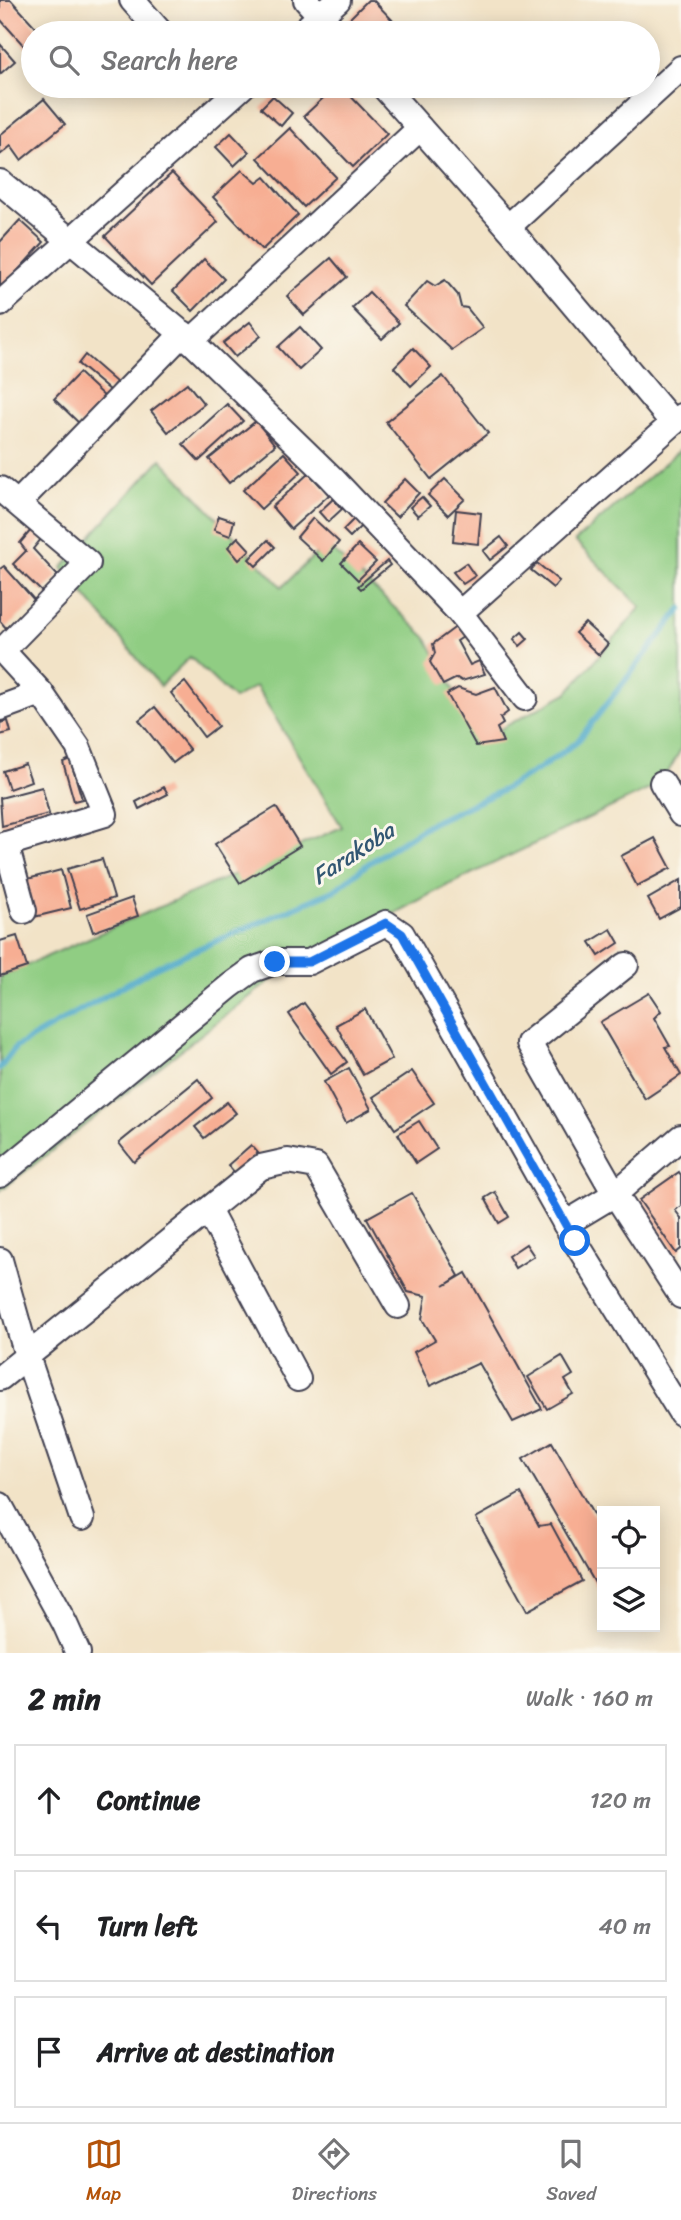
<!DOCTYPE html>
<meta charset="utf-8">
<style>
body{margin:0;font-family:Sriracha,sans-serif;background:#f6f6f6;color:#202124}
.controls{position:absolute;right:21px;bottom:21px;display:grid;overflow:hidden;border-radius:0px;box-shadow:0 4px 18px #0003}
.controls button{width:63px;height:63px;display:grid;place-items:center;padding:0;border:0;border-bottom:2px solid #e0e0e0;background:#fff;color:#202124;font:35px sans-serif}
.stop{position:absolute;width:21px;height:21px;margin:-16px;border:5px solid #1a73e8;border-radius:50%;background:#fff}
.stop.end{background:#1a73e8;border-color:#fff;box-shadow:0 2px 7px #0008}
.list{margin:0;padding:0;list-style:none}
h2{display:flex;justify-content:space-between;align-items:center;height:91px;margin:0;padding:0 28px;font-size:30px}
h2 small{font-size:23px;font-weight:400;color:#757577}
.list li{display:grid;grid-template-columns:46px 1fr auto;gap:21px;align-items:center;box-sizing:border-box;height:112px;margin:0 14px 14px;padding:0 14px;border:2px solid #e0e0e0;border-radius:0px}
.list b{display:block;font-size:26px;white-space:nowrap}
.list em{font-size:23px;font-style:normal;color:#757577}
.icon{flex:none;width:38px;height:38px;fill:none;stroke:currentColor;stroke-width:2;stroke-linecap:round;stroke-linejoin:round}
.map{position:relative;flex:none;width:681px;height:1653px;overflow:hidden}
.search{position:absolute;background:#fff;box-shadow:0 4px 18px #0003;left:21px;right:21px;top:21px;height:77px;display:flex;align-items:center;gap:18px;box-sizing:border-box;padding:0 24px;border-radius:38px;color:#757577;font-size:26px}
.sheet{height:469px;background:#fff}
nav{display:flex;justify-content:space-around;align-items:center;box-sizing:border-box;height:98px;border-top:2px solid #e0e0e0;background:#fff;font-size:19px;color:#757577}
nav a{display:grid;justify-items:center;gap:4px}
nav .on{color:#b45309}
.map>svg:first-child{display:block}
</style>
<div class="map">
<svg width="681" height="1653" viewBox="0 0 681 1653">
<rect width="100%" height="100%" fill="#fbf7ec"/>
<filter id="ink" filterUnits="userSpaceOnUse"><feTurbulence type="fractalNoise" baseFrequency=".0143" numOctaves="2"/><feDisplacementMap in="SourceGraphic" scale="14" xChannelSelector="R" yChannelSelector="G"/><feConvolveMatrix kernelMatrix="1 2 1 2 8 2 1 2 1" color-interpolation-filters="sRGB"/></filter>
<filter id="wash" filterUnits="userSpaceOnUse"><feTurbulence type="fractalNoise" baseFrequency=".00686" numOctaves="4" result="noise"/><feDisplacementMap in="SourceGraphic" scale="28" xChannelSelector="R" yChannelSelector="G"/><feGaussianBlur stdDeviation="1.57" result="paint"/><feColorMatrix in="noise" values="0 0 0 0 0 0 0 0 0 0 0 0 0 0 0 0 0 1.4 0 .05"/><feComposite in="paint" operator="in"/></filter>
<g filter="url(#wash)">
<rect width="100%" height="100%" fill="#f2e3c7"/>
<!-- grass -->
<polygon fill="#90cd83" stroke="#59785f" stroke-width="2" points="681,449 681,749 662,783 440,889 275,977 0,1191 0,977 342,827 256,686 234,699 190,657 160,686 62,568 161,459 282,587 326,544 426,637 480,740 567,693 641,607 575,541"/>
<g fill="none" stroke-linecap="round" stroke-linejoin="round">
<!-- stream -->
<polyline stroke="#4aa7c8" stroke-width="6" points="0,1068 16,1047 158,966 335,890 369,863 429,824 501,791 542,767 577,742 681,609"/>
</g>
<g id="blocks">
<!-- building -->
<g fill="#f7ae93">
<polygon points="0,0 11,0 41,33 33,33 33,56 0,19"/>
<polygon points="368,0 373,0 398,26 390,33 358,33 347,21"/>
<polygon points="0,44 15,61 0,74"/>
<polygon points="336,86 341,86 387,134 353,167 304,116"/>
<polygon points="273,96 292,113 281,126 261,108"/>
<polygon points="44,99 65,124 21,160 11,146 0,155 0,135"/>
<polygon points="290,128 336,177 304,207 258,158"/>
<polygon points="231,133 249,152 234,166 216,147"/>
<polygon points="242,170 257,183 265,177 298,215 262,250 213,197"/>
<polygon points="172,173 218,222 151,285 105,236"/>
<polygon points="20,220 44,242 0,290 0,242"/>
<polygon points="331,258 347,277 304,315 287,296"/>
<polygon points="204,259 224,279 193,311 173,291"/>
<polygon points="445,280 458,295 461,307 467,308 483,328 452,350 404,306 427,281 435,286"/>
<polygon points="369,292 399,323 382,339 352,308"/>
<polygon points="250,322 261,336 235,357 223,343"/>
<polygon points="300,327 321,350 299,370 278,347"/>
<polygon points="413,348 431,367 411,386 394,367"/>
<polygon points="85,355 116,382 109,390 78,364"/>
<polygon points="79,373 106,398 81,425 54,399"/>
<polygon points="443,376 488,433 431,479 386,422"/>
<polygon points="187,383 204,404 168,432 151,411"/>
<polygon points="227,404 243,421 199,461 183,444"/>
<polygon points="256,421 275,445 229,483 209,459"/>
<polygon points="284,453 301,472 261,509 243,490"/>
<polygon points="309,473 329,495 291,529 272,507"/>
<polygon points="405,479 419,493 397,517 382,503"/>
<polygon points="445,479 465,499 448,515 428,495"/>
<polygon points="422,497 430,506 418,516 410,507"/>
<polygon points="333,499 342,509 328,522 319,512"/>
<polygon points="456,510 481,513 478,544 453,541"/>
<polygon points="219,516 234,521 230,536 214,530"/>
<polygon points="313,518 339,542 323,561 297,537"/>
<polygon points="354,519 361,526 350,537 343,530"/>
<polygon points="31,530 41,539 33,549 58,576 42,592 13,564 26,551 20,543"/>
<polygon points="238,537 250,550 239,560 228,547"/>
<polygon points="501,537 508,546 490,560 483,551"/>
<polygon points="268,540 275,547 256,566 249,559"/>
<polygon points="358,545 376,562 358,580 341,563"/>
<polygon points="387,561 390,565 361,589 358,586"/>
<polygon points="466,563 475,576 463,584 453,572"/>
<polygon points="537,563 559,581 553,588 531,570"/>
<polygon points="4,566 36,602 6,628 0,621 0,569"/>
<polygon points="585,623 608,644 599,655 575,633"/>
<polygon points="457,626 466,635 457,641 470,665 479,661 485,674 462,681 457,678 443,685 430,662 435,653 433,644"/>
<polygon points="522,632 528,639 520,646 514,639"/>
<polygon points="185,682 218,726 204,737 171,693"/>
<polygon points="495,687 508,712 500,718 503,724 497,728 503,742 476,746 447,694 458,688 476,694"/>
<polygon points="155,707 190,750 173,763 139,720"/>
<polygon points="8,721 11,732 0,735 0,723"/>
<polygon points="70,759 82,799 74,801 63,762"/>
<polygon points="25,764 31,781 9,789 3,771"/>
<polygon points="42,787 49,814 2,826 0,798"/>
<polygon points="164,787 168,794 139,809 136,802"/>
<polygon points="276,807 300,846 240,883 215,844"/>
<polygon points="655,838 671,868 637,886 621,856"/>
<polygon points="102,859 114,898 80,909 67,869"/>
<polygon points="61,870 71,908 34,917 24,880"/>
<polygon points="681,880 681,907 659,919 648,899"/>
<polygon points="132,898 138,916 93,932 87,914"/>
<polygon points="611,929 619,943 599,956 590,942"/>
<polygon points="17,936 27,967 0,976 0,941"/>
<polygon points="649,993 661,1011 654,1018 670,1046 665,1047 681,1075 645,1099 600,1022"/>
<polygon points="304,1003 347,1062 331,1074 289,1014"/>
<polygon points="365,1009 392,1059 363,1075 336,1025"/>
<polygon points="349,1068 371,1109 346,1123 324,1082"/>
<polygon points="412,1071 434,1103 395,1129 373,1097"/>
<polygon points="198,1079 212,1098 134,1162 119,1143"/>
<polygon points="227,1102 236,1113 204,1138 195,1127"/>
<polygon points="419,1121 437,1149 416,1163 398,1134"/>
<polygon points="251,1145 258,1153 235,1173 228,1165"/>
<polygon points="679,1172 681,1175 681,1206 675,1210 681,1218 681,1249 676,1253 639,1200"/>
<polygon points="495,1192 509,1217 499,1223 485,1198"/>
<polygon points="412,1193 459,1276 444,1286 466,1273 542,1409 513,1422 479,1363 430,1386 414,1352 435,1340 422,1319 426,1296 408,1292 367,1218"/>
<polygon points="526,1244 534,1256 515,1268 508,1256"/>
<polygon points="562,1356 573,1375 565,1380 573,1394 547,1409 528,1377"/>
<polygon points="552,1442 602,1530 602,1595 523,1459"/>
<polygon points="521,1493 539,1526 551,1524 582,1581 527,1611 476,1518"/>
</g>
</g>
</g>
<g filter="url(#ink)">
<use href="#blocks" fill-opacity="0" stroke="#413f50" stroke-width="2"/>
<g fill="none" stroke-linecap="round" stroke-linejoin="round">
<!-- minor casing -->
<g stroke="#413f50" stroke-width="28">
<g id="minor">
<polyline points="132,0 161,33"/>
<polyline points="306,0 336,33"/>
<polyline points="301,33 338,0"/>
<polyline points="383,86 508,227 673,423"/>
<polyline points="0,182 191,341 331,477 460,613 525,698"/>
<polyline points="508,227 681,68"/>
<polyline points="0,304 243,86"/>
<polyline points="191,341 420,128"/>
<polyline points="0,489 88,563 2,651"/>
<polyline points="18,503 183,333"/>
<polyline points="460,613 681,416"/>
<polyline points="0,648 41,693 78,747 105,814 0,846"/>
<polyline points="0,708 41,693"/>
<polyline points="662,783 681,814"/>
<polyline points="6,844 24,911"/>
<polyline points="626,965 529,1043 615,1194 681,1296"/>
<polyline points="0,1175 230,986 252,970 275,962 309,962 386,923 402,934 575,1241 681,1413"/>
<polyline points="208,1210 298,1379"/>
<polyline points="565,1224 615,1194 681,1137"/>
<polyline points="0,1260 27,1356 82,1518"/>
<polyline points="0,1378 261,1167 288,1161 316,1166 398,1306"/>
<polyline points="0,1505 65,1624 78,1653"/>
</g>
</g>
<!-- minor -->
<use href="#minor" stroke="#fff" stroke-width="24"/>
</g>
</g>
<g fill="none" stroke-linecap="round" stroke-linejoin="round" filter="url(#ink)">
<!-- route -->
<polyline stroke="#1a73e8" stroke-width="9" points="275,962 309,962 386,923 402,934 575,1241"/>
</g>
<g text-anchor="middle" stroke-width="6" stroke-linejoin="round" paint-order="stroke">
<!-- water labels -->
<g font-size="23" font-style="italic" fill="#325773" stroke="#fbf7ec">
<text transform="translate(353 853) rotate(-33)" y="8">Farakoba</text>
</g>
</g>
</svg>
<div class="controls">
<button><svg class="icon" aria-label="locate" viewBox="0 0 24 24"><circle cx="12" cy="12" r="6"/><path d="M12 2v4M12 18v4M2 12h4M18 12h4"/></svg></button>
<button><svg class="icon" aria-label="layers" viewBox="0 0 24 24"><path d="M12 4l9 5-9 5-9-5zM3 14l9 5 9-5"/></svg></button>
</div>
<div class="stop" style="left:575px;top:1241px"></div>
<div class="stop end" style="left:275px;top:962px"></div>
<div class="search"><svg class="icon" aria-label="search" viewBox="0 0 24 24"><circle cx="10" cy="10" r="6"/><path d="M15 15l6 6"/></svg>Search here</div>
</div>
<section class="sheet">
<h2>2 min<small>Walk · 160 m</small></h2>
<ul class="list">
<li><svg class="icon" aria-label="ahead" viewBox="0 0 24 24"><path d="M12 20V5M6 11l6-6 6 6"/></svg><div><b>Continue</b></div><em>120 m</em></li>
<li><svg class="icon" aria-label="left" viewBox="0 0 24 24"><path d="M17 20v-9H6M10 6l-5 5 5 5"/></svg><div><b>Turn left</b></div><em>40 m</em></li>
<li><svg class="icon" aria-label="arrive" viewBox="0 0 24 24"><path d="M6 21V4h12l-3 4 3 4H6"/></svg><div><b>Arrive at destination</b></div></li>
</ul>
</section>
<nav>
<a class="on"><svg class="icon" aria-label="map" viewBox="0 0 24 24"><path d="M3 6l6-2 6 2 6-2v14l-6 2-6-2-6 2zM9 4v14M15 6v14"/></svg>Map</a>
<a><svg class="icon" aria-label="directions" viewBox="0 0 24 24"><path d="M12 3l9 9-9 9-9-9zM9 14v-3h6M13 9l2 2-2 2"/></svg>Directions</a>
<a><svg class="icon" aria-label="saved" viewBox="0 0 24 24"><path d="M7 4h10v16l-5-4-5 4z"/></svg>Saved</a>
</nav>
